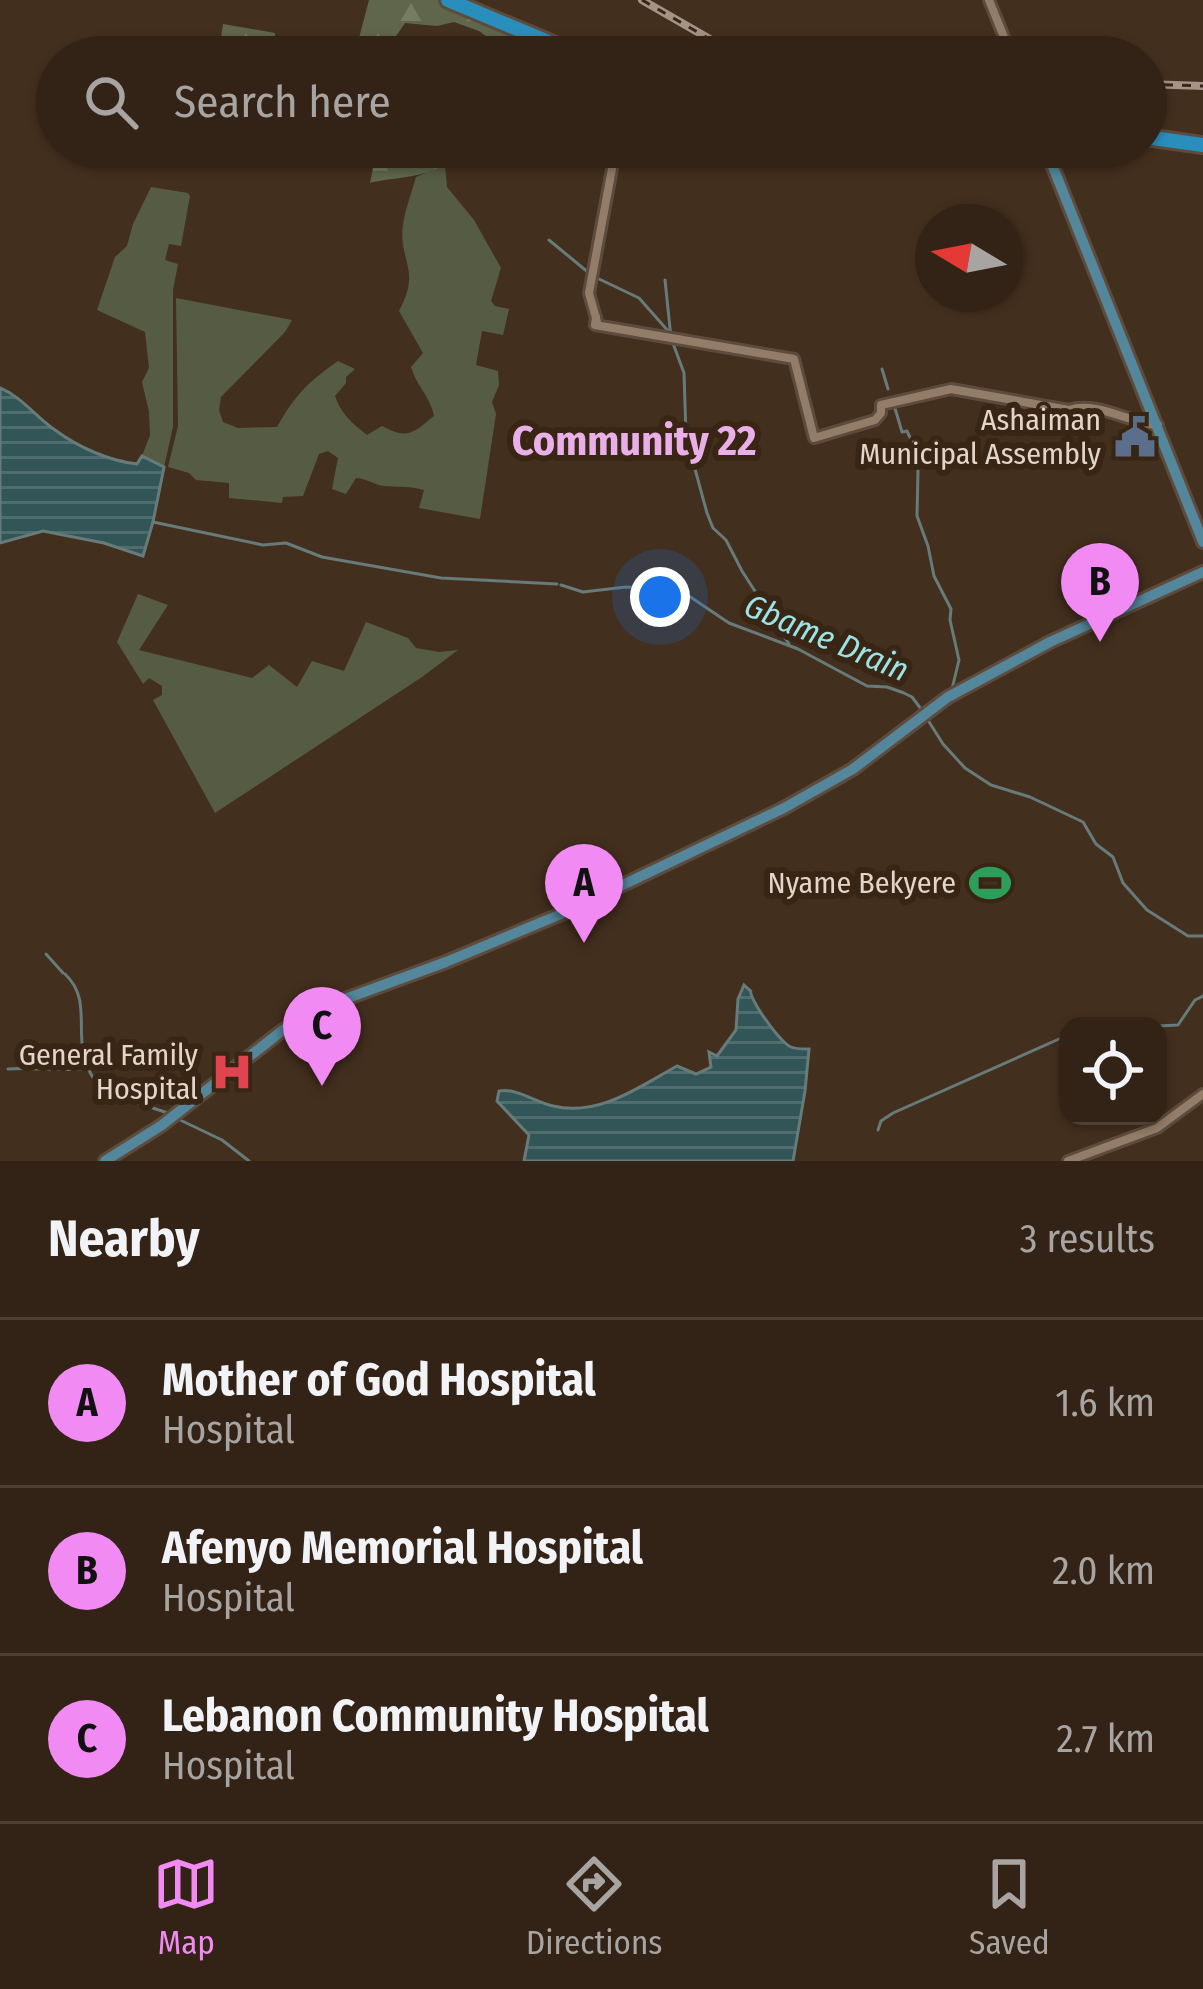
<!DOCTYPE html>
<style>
body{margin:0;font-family:"Fira Sans Condensed",sans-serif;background:#3a2b1f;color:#f1f3f6}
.controls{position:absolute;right:36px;bottom:36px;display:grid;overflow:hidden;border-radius:24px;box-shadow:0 3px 9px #0004}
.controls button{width:108px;height:108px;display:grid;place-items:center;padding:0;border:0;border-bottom:3px solid #4d4035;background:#322316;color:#f1f3f6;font:60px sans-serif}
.compass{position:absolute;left:915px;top:204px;width:108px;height:108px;border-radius:50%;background:#322316;box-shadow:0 3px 9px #0004;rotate:280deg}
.you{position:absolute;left:660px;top:597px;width:42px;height:42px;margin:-30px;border:9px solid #fff;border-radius:50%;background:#1a73e8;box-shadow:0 0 0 18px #1a73e833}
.badge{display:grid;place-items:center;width:78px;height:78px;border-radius:50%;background:#f28af3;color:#111;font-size:39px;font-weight:700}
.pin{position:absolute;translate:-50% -99px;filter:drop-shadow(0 3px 6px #0008)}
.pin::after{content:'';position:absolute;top:63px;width:42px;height:36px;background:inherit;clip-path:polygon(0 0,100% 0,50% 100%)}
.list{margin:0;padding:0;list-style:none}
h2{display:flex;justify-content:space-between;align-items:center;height:156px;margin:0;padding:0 48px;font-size:51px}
h2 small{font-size:39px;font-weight:400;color:#a8a4a1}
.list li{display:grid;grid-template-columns:78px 1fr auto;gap:36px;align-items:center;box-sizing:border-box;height:168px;padding:0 48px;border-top:3px solid #4d4035}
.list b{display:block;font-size:45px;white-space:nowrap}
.list p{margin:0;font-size:39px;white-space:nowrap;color:#a8a4a1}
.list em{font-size:39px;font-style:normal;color:#a8a4a1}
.icon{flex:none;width:66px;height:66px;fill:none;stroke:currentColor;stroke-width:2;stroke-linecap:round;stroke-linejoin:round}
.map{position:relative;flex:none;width:1203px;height:1161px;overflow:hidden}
.search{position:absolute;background:#322316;box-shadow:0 3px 9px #0004;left:36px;right:36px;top:36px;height:132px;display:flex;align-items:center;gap:30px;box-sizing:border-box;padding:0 42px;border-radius:66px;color:#a8a4a1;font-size:45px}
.sheet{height:660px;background:#322316}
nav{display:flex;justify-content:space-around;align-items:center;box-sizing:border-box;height:168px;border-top:3px solid #4d4035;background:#322316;font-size:33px;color:#a8a4a1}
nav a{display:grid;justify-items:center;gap:6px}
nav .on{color:#f28af3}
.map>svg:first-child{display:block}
</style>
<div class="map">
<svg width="1203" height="1161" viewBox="0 0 1203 1161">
<defs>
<pattern id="forest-firs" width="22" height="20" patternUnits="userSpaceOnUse" patternTransform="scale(3)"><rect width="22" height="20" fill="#5f664b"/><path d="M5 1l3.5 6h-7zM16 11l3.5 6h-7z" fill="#767b64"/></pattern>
<pattern id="water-rules" width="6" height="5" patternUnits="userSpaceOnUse" patternTransform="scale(3)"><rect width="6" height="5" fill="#325557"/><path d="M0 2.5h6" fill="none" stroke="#4f6d6e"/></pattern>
</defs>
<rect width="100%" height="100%" fill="#432f1e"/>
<!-- green -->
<g fill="#565c44">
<path d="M445 165 447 187 474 220 501 268 491 301 495 306 509 309 503 335 482 331 476 365 498 371 499 385 492 402 496 414 480 519 419 508 424 490C410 486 398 487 384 486 375 485 368 479 356 478L346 494 332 489 338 458 328 451 319 454 303 496 283 497 282 503 229 498V483L196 480 189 473 168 467 178 426 176 298 292 320 285 332 221 397 219 410 223 422 238 428 277 427C296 394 307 383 338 361L355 369 346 377V383L335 396C341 414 352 423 367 435L382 426C408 440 413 433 434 416 431 398 416 385 411 367L423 353 399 311C422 269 398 261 403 225 405 209 412 192 416 177Z"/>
<polygon points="151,187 188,193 190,196 181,246 169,244 165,260 178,264 173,290 173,427 164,467 142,456 150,435 149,412 142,382 149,368 145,332 97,310 115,257 127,246 133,224"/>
<polygon points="138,594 168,605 139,650 252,678 269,665 297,687 312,661 344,671 366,622 408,638 416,648 439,652 458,650 422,677 215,813 153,700 162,695 162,686 149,678 143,684 117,642"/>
</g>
<!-- forest -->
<g fill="url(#forest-firs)">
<polygon points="369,0 443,0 580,57 524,57 502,48 479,31 454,22 437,26 405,23 394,39 374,57 354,57"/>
<polygon points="223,24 275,33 275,48 283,53 279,52 278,57 218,57"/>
<path d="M384 147H455C449 179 396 176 370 183L377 148Z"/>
</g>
<!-- water -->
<g fill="url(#water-rules)" stroke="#677b7a" stroke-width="3">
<path d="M0 388C22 397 36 417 55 430 78 447 109 461 137 464L142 456 164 467 153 522 143 556 104 543 43 531 0 543Z"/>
<path d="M744 985C757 997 746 985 754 1001 759 1011 780 1042 791 1047 795 1049 805 1049 809 1049L805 1091 793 1161H524L529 1135 497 1101 499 1091C517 1088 535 1102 553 1106 599 1117 639 1087 677 1066L696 1074 711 1067 709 1052 717 1056 736 1030 738 999Z"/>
</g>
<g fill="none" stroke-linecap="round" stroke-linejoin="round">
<!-- stream -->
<g stroke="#677b7a" stroke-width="3">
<polyline points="549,240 589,273"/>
<polyline points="597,278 639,298 669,332"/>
<polyline points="665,280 671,338 684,373 686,436 707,513 713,528 726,540 742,571 789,644"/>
<polyline points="882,369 888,389"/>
<polyline points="894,405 902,432 907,431 913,444 915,458"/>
<polyline points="915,461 918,471 917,516 928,546 934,576 951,609 950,620 959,660 952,689"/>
<polyline points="153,522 263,545 286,543 322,557 441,578 557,584"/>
<polyline points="561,585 583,592 626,587 680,590 729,623 798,649 867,686 887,687 904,693 912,697 921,709"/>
<polyline points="926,717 943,744 965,768 991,785 1030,797 1083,822 1096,844 1113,857 1123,883 1147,910 1188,936 1203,936"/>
<polyline points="46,954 63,973"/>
<path d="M65 974C96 1003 68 1041 94 1079"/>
<polyline points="1158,1026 1178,1025 1195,1000 1203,996"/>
<path d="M8 1069C35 1067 61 1072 87 1068"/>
<polyline points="97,1081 125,1099 171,1114"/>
<polyline points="176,1118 222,1140 249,1161"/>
<polyline points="878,1130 881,1121 893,1113 1068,1035"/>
</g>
<!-- minor casing -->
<g stroke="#5d4c3d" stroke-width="14">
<g id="minor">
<polyline points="989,0 1012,57"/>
<path d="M596 317 595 325 794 359 814 438 875 420 881 413V405L951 389 1069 410C1098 401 1129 423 1158 425"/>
<polyline points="597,322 589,293 616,147"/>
<polyline points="1068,1161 1157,1128 1203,1094"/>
</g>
</g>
<!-- major casing -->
<g stroke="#5d4c3d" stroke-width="16">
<g id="major">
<polyline points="1045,147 1203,542"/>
<polyline points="105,1161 162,1125 283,1030 318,1009 446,962 566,912 784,808 853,769 948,697 1050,642 1203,572"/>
</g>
</g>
<!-- highway casing -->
<g stroke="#5d4c3d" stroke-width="20">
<g id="highway">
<polyline points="448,0 584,57"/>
<polyline points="1146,137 1203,145"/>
</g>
</g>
<!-- minor -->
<use href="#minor" stroke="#937c68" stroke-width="8"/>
<!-- major -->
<use href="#major" stroke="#54879b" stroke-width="10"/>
<!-- highway -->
<use href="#highway" stroke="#2a8ebd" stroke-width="14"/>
<!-- rail casing -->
<g stroke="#a49487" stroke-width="8">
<g id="rail">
<polyline points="642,0 741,57"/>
<polyline points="1146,84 1203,86"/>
</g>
</g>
<!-- rail -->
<use href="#rail" stroke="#382514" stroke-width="3" stroke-dasharray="9" stroke-linecap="butt"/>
</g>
<!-- icons -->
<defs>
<g id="civic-bare" transform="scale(3.24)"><path d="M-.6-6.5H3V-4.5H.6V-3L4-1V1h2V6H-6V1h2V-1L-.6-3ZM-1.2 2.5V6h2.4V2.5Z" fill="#5c6f8a" stroke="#382514" stroke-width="2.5" paint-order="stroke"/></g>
<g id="stadium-bare" transform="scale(3.24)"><path d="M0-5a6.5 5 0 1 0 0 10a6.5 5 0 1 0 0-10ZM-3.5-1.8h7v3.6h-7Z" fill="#2e9e5b" stroke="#382514" stroke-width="2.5" paint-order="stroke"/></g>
<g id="hospital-bare" transform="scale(3.24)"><path d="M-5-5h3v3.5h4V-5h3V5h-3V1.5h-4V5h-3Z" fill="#e0444e" stroke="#382514" stroke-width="2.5" paint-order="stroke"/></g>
</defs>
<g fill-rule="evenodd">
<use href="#civic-bare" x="1135" y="437"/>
<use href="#stadium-bare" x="990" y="883"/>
<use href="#hospital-bare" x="232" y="1072"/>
</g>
<g text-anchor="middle" stroke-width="12" stroke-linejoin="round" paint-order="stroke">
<!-- poi labels -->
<g font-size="30" fill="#e2d5ca" stroke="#382514" text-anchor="end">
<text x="1101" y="430">Ashaiman<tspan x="1101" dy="34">Municipal Assembly</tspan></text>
<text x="956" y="893">Nyame Bekyere</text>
<text x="198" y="1065">General Family<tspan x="198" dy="34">Hospital</tspan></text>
</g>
<!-- water labels -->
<g font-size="33" font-style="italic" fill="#9ce3e7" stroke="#382514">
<text transform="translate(827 637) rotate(23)" y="12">Gbame Drain</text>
</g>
<!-- district labels -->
<g font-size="42" font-weight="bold" fill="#e9afe8" stroke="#382514">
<text x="634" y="455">Community 22</text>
</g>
</g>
</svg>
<div class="controls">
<button><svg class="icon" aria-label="locate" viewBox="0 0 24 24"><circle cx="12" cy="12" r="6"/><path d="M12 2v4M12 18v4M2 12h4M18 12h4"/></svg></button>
</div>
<svg class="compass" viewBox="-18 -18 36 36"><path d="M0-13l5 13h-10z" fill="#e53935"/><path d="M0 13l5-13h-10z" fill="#a8a4a1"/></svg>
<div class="you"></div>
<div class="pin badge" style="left:584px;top:943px">A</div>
<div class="pin badge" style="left:1100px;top:642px">B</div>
<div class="pin badge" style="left:322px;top:1086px">C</div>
<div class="search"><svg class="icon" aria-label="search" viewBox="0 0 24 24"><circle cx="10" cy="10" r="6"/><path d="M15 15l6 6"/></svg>Search here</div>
</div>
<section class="sheet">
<h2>Nearby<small>3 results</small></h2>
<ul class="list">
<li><span class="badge">A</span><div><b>Mother of God Hospital</b><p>Hospital</p></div><em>1.6 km</em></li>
<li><span class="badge">B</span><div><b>Afenyo Memorial Hospital</b><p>Hospital</p></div><em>2.0 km</em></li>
<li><span class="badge">C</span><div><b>Lebanon Community Hospital</b><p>Hospital</p></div><em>2.7 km</em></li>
</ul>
</section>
<nav>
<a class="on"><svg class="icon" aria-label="map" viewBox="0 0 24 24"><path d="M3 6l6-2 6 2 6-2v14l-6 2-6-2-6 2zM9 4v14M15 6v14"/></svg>Map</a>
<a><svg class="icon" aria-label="directions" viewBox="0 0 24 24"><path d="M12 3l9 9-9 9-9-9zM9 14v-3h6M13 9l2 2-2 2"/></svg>Directions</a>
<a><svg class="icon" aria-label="saved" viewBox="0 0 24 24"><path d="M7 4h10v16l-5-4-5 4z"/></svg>Saved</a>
</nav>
